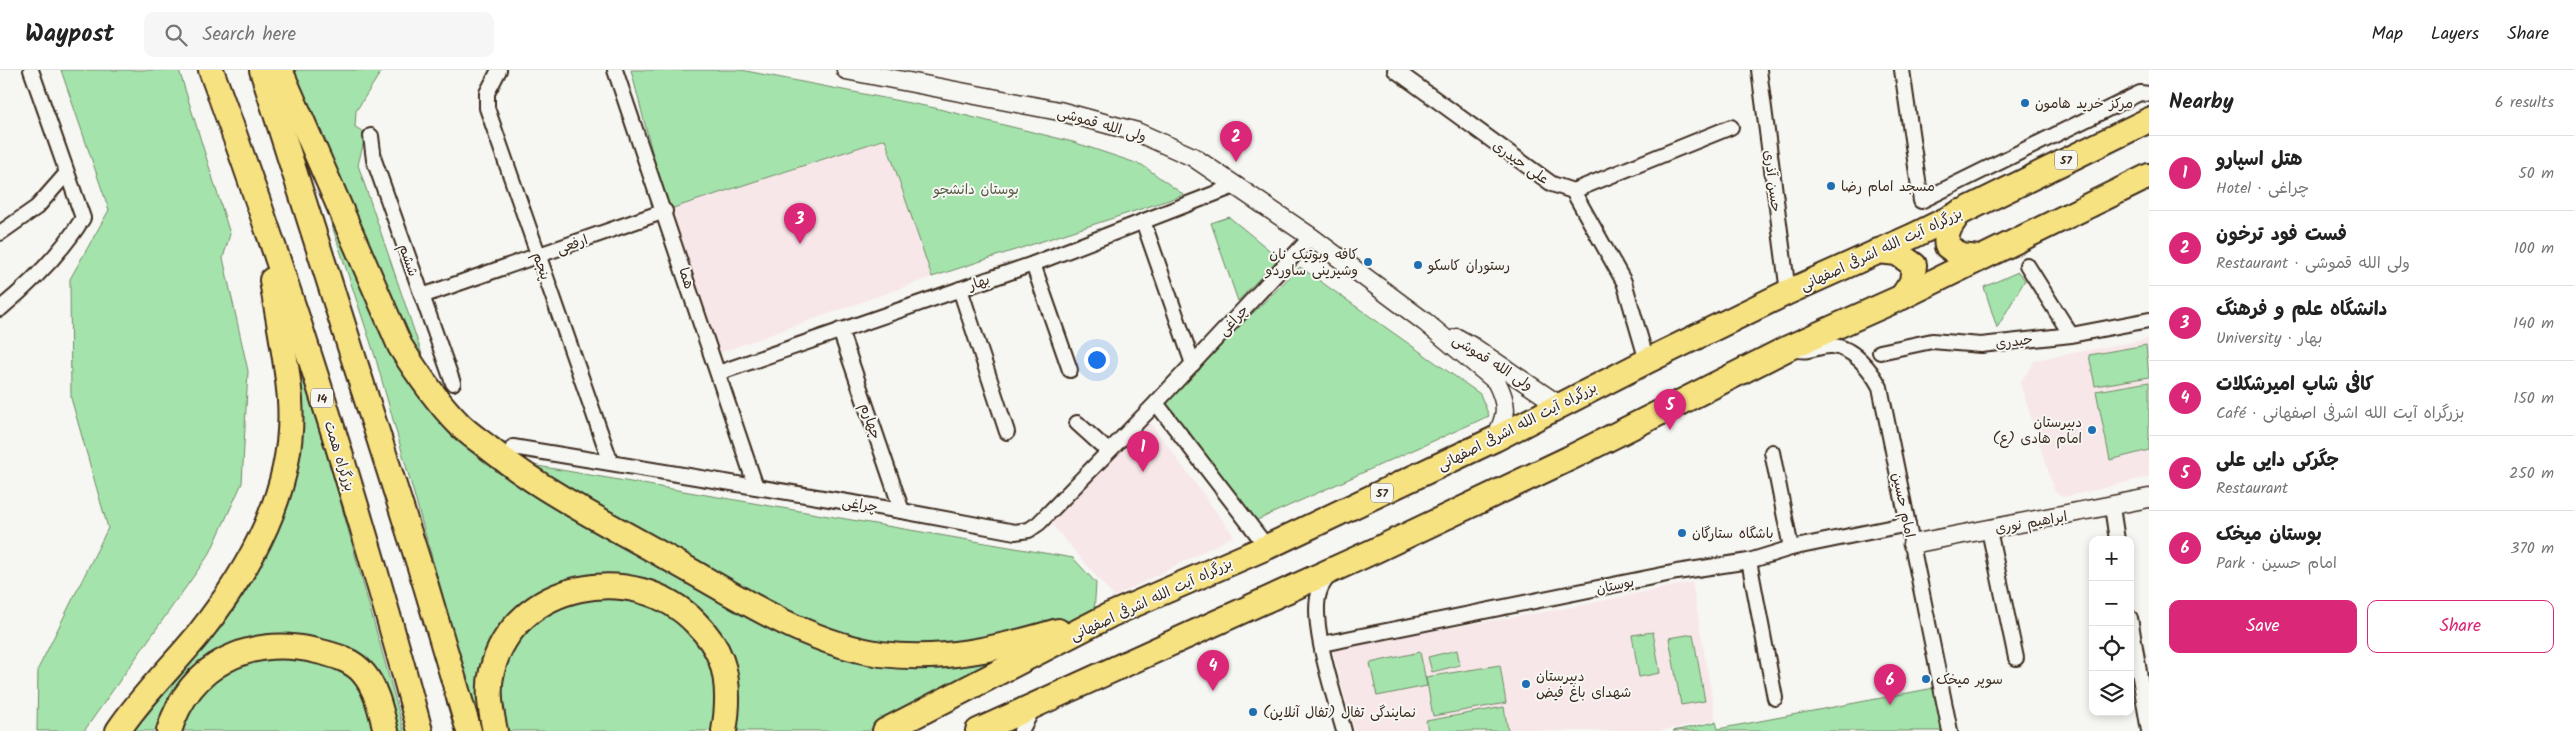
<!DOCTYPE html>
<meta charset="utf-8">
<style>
body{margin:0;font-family:Kalam,"Playpen Sans Arabic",sans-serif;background:#f6f6f6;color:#222}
.controls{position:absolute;right:15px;bottom:15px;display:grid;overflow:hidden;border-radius:10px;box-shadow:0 2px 8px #0003}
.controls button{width:45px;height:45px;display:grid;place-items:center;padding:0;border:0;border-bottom:1px solid #e0e0e0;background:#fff;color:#222;font:25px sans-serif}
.you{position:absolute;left:1096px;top:289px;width:18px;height:18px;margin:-12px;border:4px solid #fff;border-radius:50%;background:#1a73e8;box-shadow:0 0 0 8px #1a73e833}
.badge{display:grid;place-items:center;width:32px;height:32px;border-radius:50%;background:#db2777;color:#fff;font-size:16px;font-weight:700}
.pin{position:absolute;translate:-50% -41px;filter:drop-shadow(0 1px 2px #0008)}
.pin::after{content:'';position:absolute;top:26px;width:18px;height:15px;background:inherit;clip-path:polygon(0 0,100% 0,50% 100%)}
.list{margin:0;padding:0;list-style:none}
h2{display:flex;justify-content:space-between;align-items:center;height:65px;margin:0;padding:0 20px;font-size:21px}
h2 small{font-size:16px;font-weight:400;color:#767676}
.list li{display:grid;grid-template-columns:32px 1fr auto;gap:15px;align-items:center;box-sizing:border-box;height:75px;padding:0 20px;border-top:1px solid #e0e0e0}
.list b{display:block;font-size:19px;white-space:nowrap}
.list p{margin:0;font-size:16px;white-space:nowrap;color:#767676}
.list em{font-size:16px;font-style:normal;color:#767676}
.actions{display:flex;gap:10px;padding:15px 20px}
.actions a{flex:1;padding:11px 0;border:1px solid #db2777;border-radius:10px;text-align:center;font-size:18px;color:#db2777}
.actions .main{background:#db2777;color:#fff}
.icon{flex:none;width:28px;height:28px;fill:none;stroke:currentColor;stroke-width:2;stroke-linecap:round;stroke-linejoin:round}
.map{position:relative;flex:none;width:2149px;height:661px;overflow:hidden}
header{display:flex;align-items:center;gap:30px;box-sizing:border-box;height:70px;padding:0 25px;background:#fff;border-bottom:1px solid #e0e0e0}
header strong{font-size:24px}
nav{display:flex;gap:28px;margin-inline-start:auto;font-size:18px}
.search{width:350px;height:45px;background:#f6f6f6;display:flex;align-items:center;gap:12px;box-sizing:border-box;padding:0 18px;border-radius:10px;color:#767676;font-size:19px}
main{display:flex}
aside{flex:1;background:#fff}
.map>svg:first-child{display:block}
</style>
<header>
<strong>Waypost</strong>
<div class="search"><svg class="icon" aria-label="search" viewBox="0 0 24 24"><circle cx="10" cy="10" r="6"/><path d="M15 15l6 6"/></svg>Search here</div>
<nav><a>Map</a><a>Layers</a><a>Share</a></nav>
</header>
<main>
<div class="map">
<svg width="2149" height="661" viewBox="0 0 2149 661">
<rect width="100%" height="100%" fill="#f6f6f2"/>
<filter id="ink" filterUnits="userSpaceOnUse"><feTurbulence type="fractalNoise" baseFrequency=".02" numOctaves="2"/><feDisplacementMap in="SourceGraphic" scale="10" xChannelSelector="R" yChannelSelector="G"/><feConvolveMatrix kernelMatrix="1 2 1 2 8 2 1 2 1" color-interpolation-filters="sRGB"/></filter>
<g filter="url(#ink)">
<!-- built -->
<g fill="#f8e7e9">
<polygon points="886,69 932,207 716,284 667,140"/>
<polygon points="2149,269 2149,407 2064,427 2055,422 2020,313 2035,290"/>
<polygon points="1150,352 1234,466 1114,527 1050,452"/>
<polygon points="1692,512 1716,650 1660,661 1354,661 1332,578 1578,536"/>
</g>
<!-- green -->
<g fill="#a4e4ac" stroke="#708765">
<polygon points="61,0 179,0 230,164 223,188 248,301 242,413 210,483 84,661 37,661 38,599 108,458 71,328 70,209 109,140"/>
<polygon points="293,0 382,0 356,41 355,57 366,63 358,95 428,302 412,277"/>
<polygon points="631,0 741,0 935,38 1073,72 1142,95 1184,125 932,207 885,69 667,140"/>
<polygon points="305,74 437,342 825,578 1035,573 868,661 733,661 733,602 630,508 511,548 488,661 481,661 375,286"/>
<polygon points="1229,147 1279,188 1238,231 1211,153"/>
<polygon points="1300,197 1480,324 1489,346 1255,451 1164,330"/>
<polygon points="2018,202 2025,210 1997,258 1984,217"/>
<polygon points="283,247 331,398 404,661 395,661 379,612 256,571 161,661 129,661 279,447"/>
<polygon points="2146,275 2149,307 2095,316 2089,285"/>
<polygon points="2149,312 2149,380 2110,390 2096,321"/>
<polygon points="520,393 1073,488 1096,513 1094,544 949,580 903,579 803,554"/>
<polygon points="617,523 666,539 707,579 716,603 716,661 501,661 500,652 503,593 518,567 559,533"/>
<polygon points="1653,562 1660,603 1639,607 1632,565"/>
<polygon points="1693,564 1705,631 1681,635 1669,568"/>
<polygon points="1457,580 1460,595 1432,602 1428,587"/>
<polygon points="1420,582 1427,616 1377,626 1370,593"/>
<polygon points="290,584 353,603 379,661 178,661 196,626 231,596"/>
<polygon points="1500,595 1506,633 1433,646 1426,607"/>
<polygon points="1934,618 1942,661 1673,661 1716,652 1718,659"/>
<polygon points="1504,637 1508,661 1428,661 1426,651"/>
</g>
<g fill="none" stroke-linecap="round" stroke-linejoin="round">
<!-- minor casing -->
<g stroke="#3b2a1e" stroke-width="18">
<g id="minor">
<polyline points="499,0 487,23 487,38 611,393"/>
<polyline points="615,0 756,417"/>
<polyline points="1395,0 1552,114 1573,121 1624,212 1647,291"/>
<polyline points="1759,0 1788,222"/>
<polyline points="1902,0 1921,131 2140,23 2149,24"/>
<polyline points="371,66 374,90 453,313"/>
<polyline points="1573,121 1731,57"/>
<polyline points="1143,151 1193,294"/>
<polyline points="0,163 37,137 66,104"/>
<polyline points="1033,194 1070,300"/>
<polyline points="2027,195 2071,265"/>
<polyline points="960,219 1007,362"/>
<polyline points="422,226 665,141"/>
<path d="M0 239C30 214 62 182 83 148L31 0"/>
<polyline points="840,260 902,441"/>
<path d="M1794 279C1810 284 1817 275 1832 276 1853 277 1871 300 1880 317L1950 661"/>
<polyline points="1880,282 1932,271 1981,275 2071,265 2149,250"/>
<polyline points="718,303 1033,194 1237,115"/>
<polyline points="1156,333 1267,477"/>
<polyline points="1077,353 1108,381"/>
<polyline points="513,377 902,441 1015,462 1029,460 1039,453 1156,333 1311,167"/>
<polyline points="1772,382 1791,478"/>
<polyline points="2112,437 2117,470"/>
<polyline points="1989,460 2016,588"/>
<polyline points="1749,491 1775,628"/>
<path d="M1331 503C1327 508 1322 514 1320 520 1308 550 1335 628 1344 661"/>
<polyline points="2130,548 2149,661"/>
<polyline points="1322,574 1677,502 1749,491 1791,478 1908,454"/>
<polyline points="1021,661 1034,637"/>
</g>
</g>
<!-- tertiary casing -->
<g stroke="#3b2a1e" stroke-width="21">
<g id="tertiary">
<path d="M846 0 1059 41 1137 62 1193 87 1311 167 1425 252 1496 311C1509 336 1507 346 1495 369"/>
<polyline points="1457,268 1473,277 1559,335"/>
<polyline points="1912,474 2149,428"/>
</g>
</g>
<!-- trunk casing -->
<g stroke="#3b2a1e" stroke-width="28">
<g id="trunk">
<path d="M211 0C291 217 360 438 420 661"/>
<polyline points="262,0 426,516 469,661"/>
<path d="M280 0 400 276C417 303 437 332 460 355 469 364 480 371 490 379 544 422 606 453 666 487 734 524 804 573 881 584 942 592 1001 578 1058 561"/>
<path d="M1960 142C1952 153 1944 163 1947 176L1961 186 1979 188"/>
<polyline points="1878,181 1897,183 1914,195 1912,212 1902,227"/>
<path d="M118 661C141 626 172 597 198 565 251 498 296 419 290 330 287 290 278 250 272 210"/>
<path d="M169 661C190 593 251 565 317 581 334 585 353 590 364 604 377 620 381 642 386 661"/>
<path d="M495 661C491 642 487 621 492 601 514 511 635 489 696 553 706 563 716 576 721 590 729 612 728 638 724 661"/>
<polyline points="885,661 1110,545 1267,477 1495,369 1647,291 1788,222 1913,166 2149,50"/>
<polyline points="978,661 1374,481 1568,389 1788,278 1902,227 2149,106"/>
</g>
</g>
<!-- minor -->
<use href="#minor" stroke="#f6f6f2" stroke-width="14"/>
<!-- tertiary -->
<use href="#tertiary" stroke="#f6f6f2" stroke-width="18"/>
<!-- trunk -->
<use href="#trunk" stroke="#f7e281" stroke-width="24"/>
</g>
</g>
<!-- markers -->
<g fill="#1f6fb2" stroke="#f6f6f2" stroke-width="2">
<circle cx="2025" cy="33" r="5"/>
<circle cx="1831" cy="116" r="5"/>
<circle cx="1368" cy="192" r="5"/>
<circle cx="1418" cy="195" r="5"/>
<circle cx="2092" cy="360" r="5"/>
<circle cx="1682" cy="463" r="5"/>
<circle cx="1926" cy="609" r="5"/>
<circle cx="1526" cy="614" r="5"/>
<circle cx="1253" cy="642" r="5"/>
</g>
<g text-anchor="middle" stroke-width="4" stroke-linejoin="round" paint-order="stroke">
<!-- shield labels -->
<g fill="#f6f6f2" stroke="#73675e" stroke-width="1">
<rect x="2055" y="80.5" width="22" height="19" rx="4"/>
<rect x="311" y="318.5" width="22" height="19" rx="4"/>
<rect x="1371" y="413.5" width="22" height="19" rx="4"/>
</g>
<g font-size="12" font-weight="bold" fill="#3b2a1e">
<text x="2066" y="94">57</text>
<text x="322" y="332">14</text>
<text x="1382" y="427">57</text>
</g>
<!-- poi labels -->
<g font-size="14" fill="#3b2a1e" stroke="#f6f6f2" text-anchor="start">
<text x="2035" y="38">مرکز خرید هامون</text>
<text x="1841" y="121">مسجد امام رضا</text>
<text x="1358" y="189" text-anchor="end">کافه وبوتیک نان<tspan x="1358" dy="16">وشیرینی ساوردو</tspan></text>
<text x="1428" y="200">رستوران کاسکو</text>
<text x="2082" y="357" text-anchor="end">دبیرستان<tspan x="2082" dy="16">امام هادی (ع)</tspan></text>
<text x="1692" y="468">باشگاه ستارگان</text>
<text x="1536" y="611">دبیرستان<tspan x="1536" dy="16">شهدای باغ فیض</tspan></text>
<text x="1936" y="614">سوپر میخک</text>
<text x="1263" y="647">نمایندگی تفال (تفال آنلاین)</text>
</g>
<!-- street labels -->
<g font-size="14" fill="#3b2a1e" stroke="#f6f6f2">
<text transform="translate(1102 54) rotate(16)" y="5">ولی الله قموشی</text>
<text transform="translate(1521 92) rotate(35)" y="5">علی حیدری</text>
<text transform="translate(1773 111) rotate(83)" y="5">حسن آذری</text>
<text transform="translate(572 174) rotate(-20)" y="5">ارفعی</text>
<text transform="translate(1881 179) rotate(-25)" y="5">بزرگراه آیت الله اشرفی اصفهانی</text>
<text transform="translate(409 190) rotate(71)" y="5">ششم</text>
<text transform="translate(542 196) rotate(71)" y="5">پنجم</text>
<text transform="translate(687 208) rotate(72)" y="5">هما</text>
<text transform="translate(979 212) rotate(-19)" y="5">بهار</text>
<text transform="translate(1233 250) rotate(-47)" y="5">چراغی</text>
<text transform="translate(2014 271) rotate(-7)" y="5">حیدری</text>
<text transform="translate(1493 292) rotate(32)" y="5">ولی الله قموشی</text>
<text transform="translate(871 351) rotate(71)" y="5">چهارم</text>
<text transform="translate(1517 356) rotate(-27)" y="5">بزرگراه آیت الله اشرفی اصفهانی</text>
<text transform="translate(340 386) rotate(73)" y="5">بزرگراه همت</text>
<text transform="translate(860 434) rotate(9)" y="5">چراغی</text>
<text transform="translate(1904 435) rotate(78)" y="5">امام حسین</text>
<text transform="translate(2031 452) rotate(-10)" y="5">ابراهیم نوری</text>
<text transform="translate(1615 515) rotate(-12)" y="5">بوستان</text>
<text transform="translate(1151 529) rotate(-25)" y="5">بزرگراه آیت الله اشرفی اصفهانی</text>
</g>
<!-- park labels -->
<g font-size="14" fill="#555842" stroke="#f6f6f2">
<text x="976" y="124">بوستان دانشجو</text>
</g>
</g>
</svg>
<div class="controls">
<button>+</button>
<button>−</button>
<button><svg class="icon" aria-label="locate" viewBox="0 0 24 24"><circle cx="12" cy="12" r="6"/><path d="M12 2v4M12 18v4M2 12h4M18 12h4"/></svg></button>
<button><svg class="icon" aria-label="layers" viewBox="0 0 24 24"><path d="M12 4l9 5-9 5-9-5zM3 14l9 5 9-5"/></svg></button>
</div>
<div class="you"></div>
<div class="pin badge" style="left:1143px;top:402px">1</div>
<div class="pin badge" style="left:1236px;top:92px">2</div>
<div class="pin badge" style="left:800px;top:174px">3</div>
<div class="pin badge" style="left:1213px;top:621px">4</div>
<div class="pin badge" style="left:1670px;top:360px">5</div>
<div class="pin badge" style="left:1890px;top:635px">6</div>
</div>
<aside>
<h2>Nearby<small>6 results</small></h2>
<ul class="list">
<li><span class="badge">1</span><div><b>هتل اسپارو</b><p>Hotel · چراغی</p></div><em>50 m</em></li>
<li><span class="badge">2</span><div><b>فست فود ترخون</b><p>Restaurant · ولی الله قموشی</p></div><em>100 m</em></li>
<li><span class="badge">3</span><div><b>دانشگاه علم و فرهنگ</b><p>University · بهار</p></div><em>140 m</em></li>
<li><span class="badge">4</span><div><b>کافی شاپ امیرشکلات</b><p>Café · بزرگراه آیت الله اشرفی اصفهانی</p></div><em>150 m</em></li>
<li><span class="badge">5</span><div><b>جگرکی دایی علی</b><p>Restaurant</p></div><em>250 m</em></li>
<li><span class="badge">6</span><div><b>بوستان میخک</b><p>Park · امام حسین</p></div><em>370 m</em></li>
</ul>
<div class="actions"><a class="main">Save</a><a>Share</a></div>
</aside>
</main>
